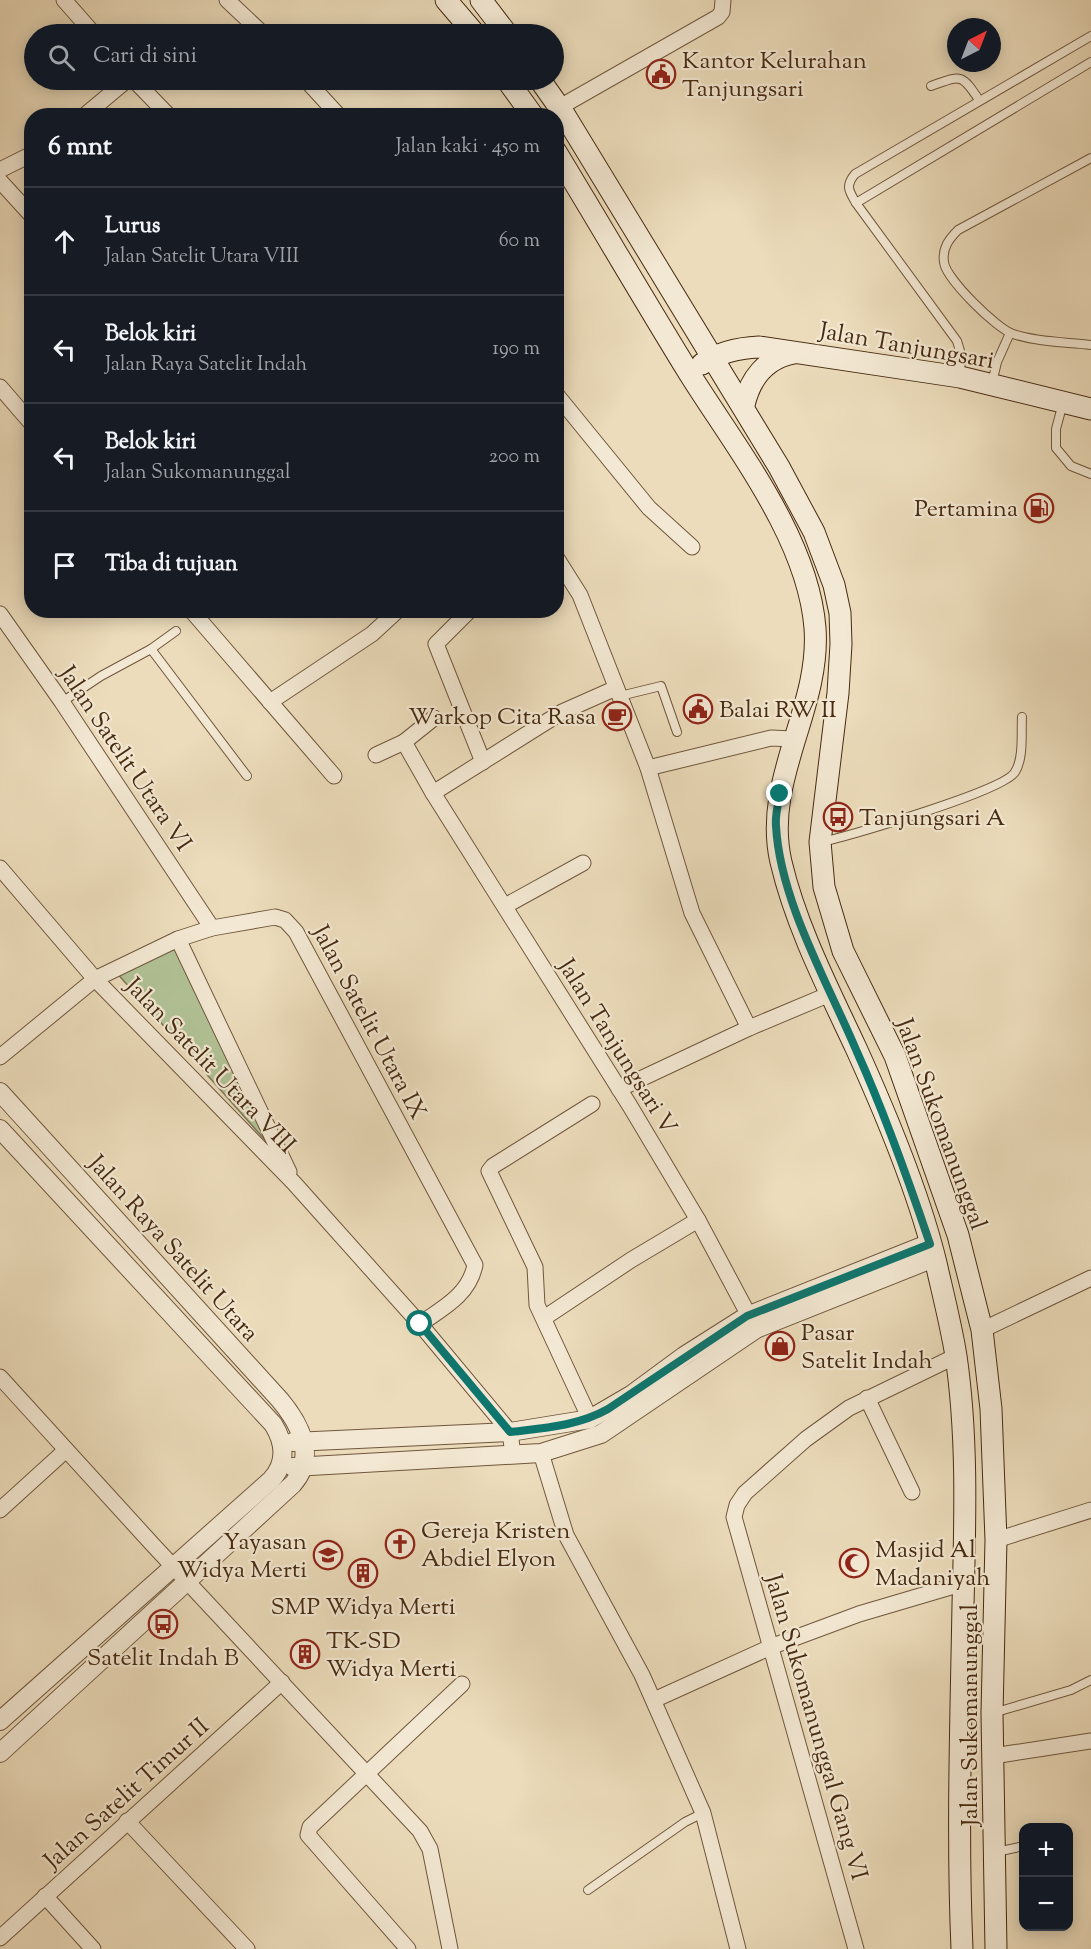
<!DOCTYPE html>
<html lang="id">
<meta charset="utf-8">
<style>
body{margin:0;font-family:"Sorts Mill Goudy",serif;background:#242831;color:#f1f3f6}
.controls{position:absolute;right:18px;bottom:18px;display:grid;overflow:hidden;border-radius:12px;box-shadow:0 3px 15px #0003}
.controls button{width:54px;height:54px;display:grid;place-items:center;padding:0;border:0;border-bottom:2px solid #363941;background:#171b24;color:#f1f3f6;font:30px sans-serif}
.compass{position:absolute;left:947px;top:18px;width:54px;height:54px;border-radius:50%;background:#171b24;box-shadow:0 3px 15px #0003;rotate:42deg}
.stop{position:absolute;width:18px;height:18px;margin:-14px;border:4px solid #0f766e;border-radius:50%;background:#fff}
.stop.end{background:#0f766e;border-color:#fff;box-shadow:0 2px 6px #0008}
.list{margin:0;padding:0;list-style:none}
h2{display:flex;justify-content:space-between;align-items:center;height:78px;margin:0;padding:0 24px;font-size:26px}
h2 small{font-size:20px;font-weight:400;color:#9ea1a6}
.list li{display:grid;grid-template-columns:39px 1fr auto;gap:18px;align-items:center;box-sizing:border-box;height:108px;padding:0 24px;border-top:2px solid #363941}
.list b{display:block;font-size:22px;white-space:nowrap}
.list p{margin:0;font-size:20px;white-space:nowrap;color:#9ea1a6}
.list em{font-size:20px;font-style:normal;color:#9ea1a6}
.icon{flex:none;width:33px;height:33px;fill:none;stroke:currentColor;stroke-width:2;stroke-linecap:round;stroke-linejoin:round}
.map{position:relative;flex:none;width:1091px;height:1949px;overflow:hidden}
.search{position:absolute;background:#171b24;box-shadow:0 3px 15px #0003;left:24px;top:24px;width:540px;height:66px;display:flex;align-items:center;gap:15px;box-sizing:border-box;padding:0 21px;border-radius:33px;color:#9ea1a6;font-size:22px}
.panel{position:absolute;background:#171b24;box-shadow:0 3px 15px #0003;left:24px;top:108px;width:540px;height:510px;border-radius:24px}
.map>svg:first-child{display:block}
</style>
<div class="map">
<svg width="1091" height="1949" viewBox="0 0 1091 1949">
<rect width="100%" height="100%" fill="#ecdcbb"/>
<filter id="stains"><feTurbulence type="fractalNoise" baseFrequency=".00333" numOctaves="4"/><feColorMatrix values="0 0 0 0 .2 0 0 0 0 .09 0 0 0 0 .02 0 0 0 .5 -.17"/></filter>
<radialGradient id="worn" r=".72"><stop offset=".6" stop-color="#630" stop-opacity="0"/><stop offset="1" stop-color="#630" stop-opacity=".3"/></radialGradient>
<!-- green -->
<polygon fill="#b1c296" stroke="#7c7654" stroke-width="1.5" points="174,946 273,1149 115,971"/>
<g fill="none" stroke-linecap="round" stroke-linejoin="round">
<!-- service casing -->
<g stroke="#70573c" stroke-width="10">
<g id="service">
<path d="M931 86C960 76 961 72 979 100"/>
<path d="M1091 158 958 230C949 239 942 248 944 262 945 278 997 329 1013 334 1037 342 1066 342 1091 345"/>
<polyline points="856,203 1091,62"/>
<path d="M960 374 961 354 957 341 856 203C849 191 845 186 855 174L1091 36"/>
<polyline points="992,383 997,362 1010,333"/>
<polyline points="1063,403 1056,429 1056,448 1071,466 1091,474"/>
<polyline points="151,649 176,631"/>
<polyline points="620,696 661,686 677,732"/>
<polyline points="62,702 101,676 151,649 247,776"/>
<path d="M822 842C851 835 1004 791 1015 772 1024 758 1021 733 1022 717"/>
<polyline points="993,1713 1071,1690 1091,1680"/>
<polyline points="996,1852 1024,1846"/>
<polyline points="588,1890 685,1822 703,1813"/>
</g>
</g>
<!-- minor casing -->
<g stroke="#70573c" stroke-width="17">
<g id="minor">
<polyline points="64,0 94,34"/>
<polyline points="227,0 263,34"/>
<polyline points="134,80 169,116"/>
<polyline points="306,80 339,116"/>
<polyline points="560,107 718,17 722,12 723,0"/>
<polyline points="84,116 127,80"/>
<polyline points="0,170 32,154"/>
<polyline points="0,181 32,216"/>
<polyline points="0,387 32,424"/>
<polyline points="556,394 649,508 692,547"/>
<polyline points="556,557 580,595 648,768 692,913 749,1028"/>
<polyline points="191,610 334,776"/>
<polyline points="470,610 436,644 483,762"/>
<polyline points="0,614 62,702 212,928"/>
<polyline points="270,702 372,634 398,610"/>
<polyline points="404,742 433,793 630,1106 698,1220 754,1325"/>
<polyline points="376,755 404,742 434,718"/>
<polyline points="648,768 771,738 793,739"/>
<polyline points="433,793 562,712 616,688"/>
<polyline points="0,868 95,979 294,1183 420,1324 510,1432 513,1455"/>
<polyline points="505,906 583,863"/>
<polyline points="178,939 289,1172"/>
<path d="M0 1057 95 979 178 939 212 928 275 917 285 920 296 932 475 1265C469 1295 443 1308 420 1324"/>
<polyline points="619,1089 749,1028 830,994"/>
<polyline points="544,1318 631,1260 698,1220"/>
<polyline points="982,1330 1091,1278"/>
<polyline points="0,1377 153,1545 420,1831 430,1849 450,1949"/>
<polyline points="867,1398 912,1492"/>
<polyline points="590,1419 537,1305 535,1267 489,1171 493,1166 592,1104"/>
<polyline points="541,1453 566,1535 642,1675 703,1813 738,1949"/>
<polyline points="0,1510 66,1450"/>
<polyline points="996,1540 1091,1510"/>
<polyline points="654,1700 773,1646 859,1614 964,1583"/>
<polyline points="993,1756 1091,1741"/>
<polyline points="127,1821 247,1949"/>
<polyline points="45,1896 93,1949"/>
<polyline points="0,1938 282,1682"/>
<polyline points="408,1949 308,1835 310,1827 462,1684"/>
<polyline points="856,1949 734,1517 737,1505 745,1493 806,1439 849,1408 956,1356"/>
</g>
</g>
<!-- tertiary casing -->
<g stroke="#70573c" stroke-width="20">
<g id="tertiary">
<path d="M0 1092 280 1400C300 1424 317 1456 293 1484L0 1753"/>
<path d="M0 1129 273 1424C285 1443 287 1463 271 1480L0 1721"/>
<polyline points="293,1442 510,1432 590,1419 631,1395 684,1356 747,1316 930,1243"/>
<polyline points="293,1467 541,1453 601,1434 756,1329 934,1258"/>
</g>
</g>
<!-- secondary casing -->
<g stroke="#472b11" stroke-width="23">
<g id="secondary">
<polyline points="446,0 475,34"/>
<polyline points="481,0 507,34"/>
<polyline points="507,80 533,116"/>
<polyline points="540,80 564,114 779,467 814,532 834,585 840,613 841,644 838,693 820,842 824,887 843,951 895,1056 958,1235 982,1330 991,1409 996,1540 992,1713 996,1949"/>
<path d="M556 152C601 226 644 300 689 373 736 448 808 538 815 628 821 709 762 780 781 862 796 926 828 988 856 1048 886 1114 919 1193 936 1263 943 1294 951 1325 956 1356 968 1438 965 1522 963 1605 961 1719 957 1834 962 1949"/>
<path d="M702 364C719 352 738 348 759 347L960 377 1091 409"/>
<path d="M744 405C750 379 766 358 794 353"/>
</g>
</g>
<!-- service -->
<use href="#service" stroke="#f3e8d3" stroke-width="8"/>
<!-- minor -->
<use href="#minor" stroke="#f3e8d3" stroke-width="15"/>
<!-- tertiary -->
<use href="#tertiary" stroke="#f3e8d3" stroke-width="18"/>
<!-- secondary -->
<use href="#secondary" stroke="#f3e8d3" stroke-width="21"/>
</g>
<g fill="none" stroke-linecap="round" stroke-linejoin="round">
<!-- route -->
<path stroke="#0f766e" stroke-width="8" d="M420 1324 510 1432C544 1428 578 1426 608 1409L747 1316 930 1244C908 1179 885 1114 857 1052 828 983 780 901 776 826 775 815 778 804 780 794"/>
</g>
<!-- icons -->
<defs>
<g id="civic-ring" transform="scale(1.5)"><circle r="9.5" fill="#f3e8d3" stroke="#8f2418" stroke-width="1.5"/><path d="M-.6-6.5H3V-4.5H.6V-3L4-1V1h2V6H-6V1h2V-1L-.6-3ZM-1.2 2.5V6h2.4V2.5Z" fill="#8f2418"/></g>
<g id="fuel-ring" transform="scale(1.5)"><circle r="9.5" fill="#f3e8d3" stroke="#8f2418" stroke-width="1.5"/><path d="M-5.5-6h7V0h2V4h1.3V-2.5L3-4.5l.8-.8L6-3V5H2.5V1h-1V6h-7ZM-4.2-4.7v3.2H.2V-4.7Z" fill="#8f2418"/></g>
<g id="cafe-ring" transform="scale(1.5)"><circle r="9.5" fill="#f3e8d3" stroke="#8f2418" stroke-width="1.5"/><path d="M-5.5-4.5H6V0H3Q3 3.5 0 3.5H-2.5Q-5.5 3.5-5.5 0ZM3-3.2v2h1.7v-2ZM-6 4.5H4V6H-6Z" fill="#8f2418"/></g>
<g id="bus-ring" transform="scale(1.5)"><circle r="9.5" fill="#f3e8d3" stroke="#8f2418" stroke-width="1.5"/><path d="M-5-6H5V4H4V6H2V4H-2V6H-4V4H-5ZM-3.5-4V0h7V-4ZM-3.5 1.2v1.5H-2V1.2ZM2 1.2v1.5H3.5V1.2Z" fill="#8f2418"/></g>
<g id="shop-ring" transform="scale(1.5)"><circle r="9.5" fill="#f3e8d3" stroke="#8f2418" stroke-width="1.5"/><path d="M-5-2.5h2.3a2.7 3.5 0 0 1 5.4 0H5L5.5 6h-11ZM-1.5-2.5h3a1.5 2.3 0 0 0-3 0Z" fill="#8f2418"/></g>
<g id="church-ring" transform="scale(1.5)"><circle r="9.5" fill="#f3e8d3" stroke="#8f2418" stroke-width="1.5"/><path d="M-1.2-6h2.4v3.5h3.3v2.4h-3.3V6h-2.4V-.1h-3.3v-2.4h3.3Z" fill="#8f2418"/></g>
<g id="school-ring" transform="scale(1.5)"><circle r="9.5" fill="#f3e8d3" stroke="#8f2418" stroke-width="1.5"/><path d="M0-5L7-2L0 1L-7-2ZM-4 1L0 2.5L4 1V4Q0 6-4 4Z" fill="#8f2418"/></g>
<g id="mosque-ring" transform="scale(1.5)"><circle r="9.5" fill="#f3e8d3" stroke="#8f2418" stroke-width="1.5"/><path d="M3.5-4.9A6 6 0 1 0 3.5 4.9A5 5 0 1 1 3.5-4.9Z" fill="#8f2418"/></g>
<g id="building-ring" transform="scale(1.5)"><circle r="9.5" fill="#f3e8d3" stroke="#8f2418" stroke-width="1.5"/><path d="M-4-6H4V6H1V3H-1V6H-4ZM-2.5-4.3h1.7v1.8h-1.7ZM.8-4.3h1.7v1.8H.8ZM-2.5-1h1.7V.8h-1.7ZM.8-1h1.7V.8H.8Z" fill="#8f2418"/></g>
</defs>
<g fill-rule="evenodd">
<use href="#civic-ring" x="661" y="74"/>
<use href="#fuel-ring" x="1039" y="508"/>
<use href="#civic-ring" x="698" y="709"/>
<use href="#cafe-ring" x="617" y="716"/>
<use href="#bus-ring" x="838" y="817"/>
<use href="#shop-ring" x="780" y="1346"/>
<use href="#church-ring" x="400" y="1544"/>
<use href="#school-ring" x="328" y="1555"/>
<use href="#mosque-ring" x="854" y="1563"/>
<use href="#building-ring" x="363" y="1573"/>
<use href="#bus-ring" x="163" y="1624"/>
<use href="#building-ring" x="305" y="1654"/>
</g>
<g text-anchor="middle" stroke-width="4.5" stroke-linejoin="round" paint-order="stroke">
<!-- poi labels -->
<g font-size="24" fill="#472b11" stroke="#f3e8d3" text-anchor="start">
<text x="682" y="68">Kantor Kelurahan<tspan x="682" dy="28">Tanjungsari</tspan></text>
<text x="1018" y="516" text-anchor="end">Pertamina</text>
<text x="719" y="717">Balai RW II</text>
<text x="596" y="724" text-anchor="end">Warkop Cita Rasa</text>
<text x="859" y="825">Tanjungsari A</text>
<text x="801" y="1340">Pasar<tspan x="801" dy="28">Satelit Indah</tspan></text>
<text x="421" y="1538">Gereja Kristen<tspan x="421" dy="28">Abdiel Elyon</tspan></text>
<text x="307" y="1549" text-anchor="end">Yayasan<tspan x="307" dy="28">Widya Merti</tspan></text>
<text x="875" y="1557">Masjid Al<tspan x="875" dy="28">Madaniyah</tspan></text>
<text x="363" y="1614" text-anchor="middle">SMP Widya Merti</text>
<text x="326" y="1648">TK-SD<tspan x="326" dy="28">Widya Merti</tspan></text>
<text x="163" y="1665" text-anchor="middle">Satelit Indah B</text>
</g>
<!-- street labels -->
<g font-size="24" fill="#472b11" stroke="#f3e8d3">
<text transform="translate(907 345) rotate(10)" y="8">Jalan Tanjungsari</text>
<text transform="translate(126 758) rotate(56)" y="8">Jalan Satelit Utara VI</text>
<text transform="translate(370 1022) rotate(62)" y="8">Jalan Satelit Utara IX</text>
<text transform="translate(618 1046) rotate(58)" y="8">Jalan Tanjungsari V</text>
<text transform="translate(211 1065) rotate(46)" y="8">Jalan Satelit Utara VIII</text>
<text transform="translate(942 1124) rotate(70)" y="8">Jalan Sukomanunggal</text>
<text transform="translate(174 1248) rotate(48)" y="8">Jalan Raya Satelit Utara</text>
<text transform="translate(969 1715) rotate(-90)" y="8">Jalan Sukomanunggal</text>
<text transform="translate(817 1727) rotate(74)" y="8">Jalan Sukomanunggal Gang VI</text>
<text transform="translate(126 1793) rotate(-42)" y="8">Jalan Satelit Timur II</text>
</g>
</g>
<rect width="100%" height="100%" filter="url(#stains)"/>
<rect width="100%" height="100%" fill="url(#worn)"/>
</svg>
<div class="controls">
<button>+</button>
<button>−</button>
</div>
<svg class="compass" viewBox="-18 -18 36 36"><path d="M0-13l5 13h-10z" fill="#e53935"/><path d="M0 13l5-13h-10z" fill="#9ea1a6"/></svg>
<div class="stop" style="left:420px;top:1324px"></div>
<div class="stop end" style="left:780px;top:794px"></div>
<div class="search"><svg class="icon" aria-label="search" viewBox="0 0 24 24"><circle cx="10" cy="10" r="6"/><path d="M15 15l6 6"/></svg>Cari di sini</div>
<section class="panel">
<h2>6 mnt<small>Jalan kaki · 450 m</small></h2>
<ul class="list">
<li><svg class="icon" aria-label="ahead" viewBox="0 0 24 24"><path d="M12 20V5M6 11l6-6 6 6"/></svg><div><b>Lurus</b><p>Jalan Satelit Utara VIII</p></div><em>60 m</em></li>
<li><svg class="icon" aria-label="left" viewBox="0 0 24 24"><path d="M17 20v-9H6M10 6l-5 5 5 5"/></svg><div><b>Belok kiri</b><p>Jalan Raya Satelit Indah</p></div><em>190 m</em></li>
<li><svg class="icon" aria-label="left" viewBox="0 0 24 24"><path d="M17 20v-9H6M10 6l-5 5 5 5"/></svg><div><b>Belok kiri</b><p>Jalan Sukomanunggal</p></div><em>200 m</em></li>
<li><svg class="icon" aria-label="arrive" viewBox="0 0 24 24"><path d="M6 21V4h12l-3 4 3 4H6"/></svg><div><b>Tiba di tujuan</b></div></li>
</ul>
</section>
</div>
